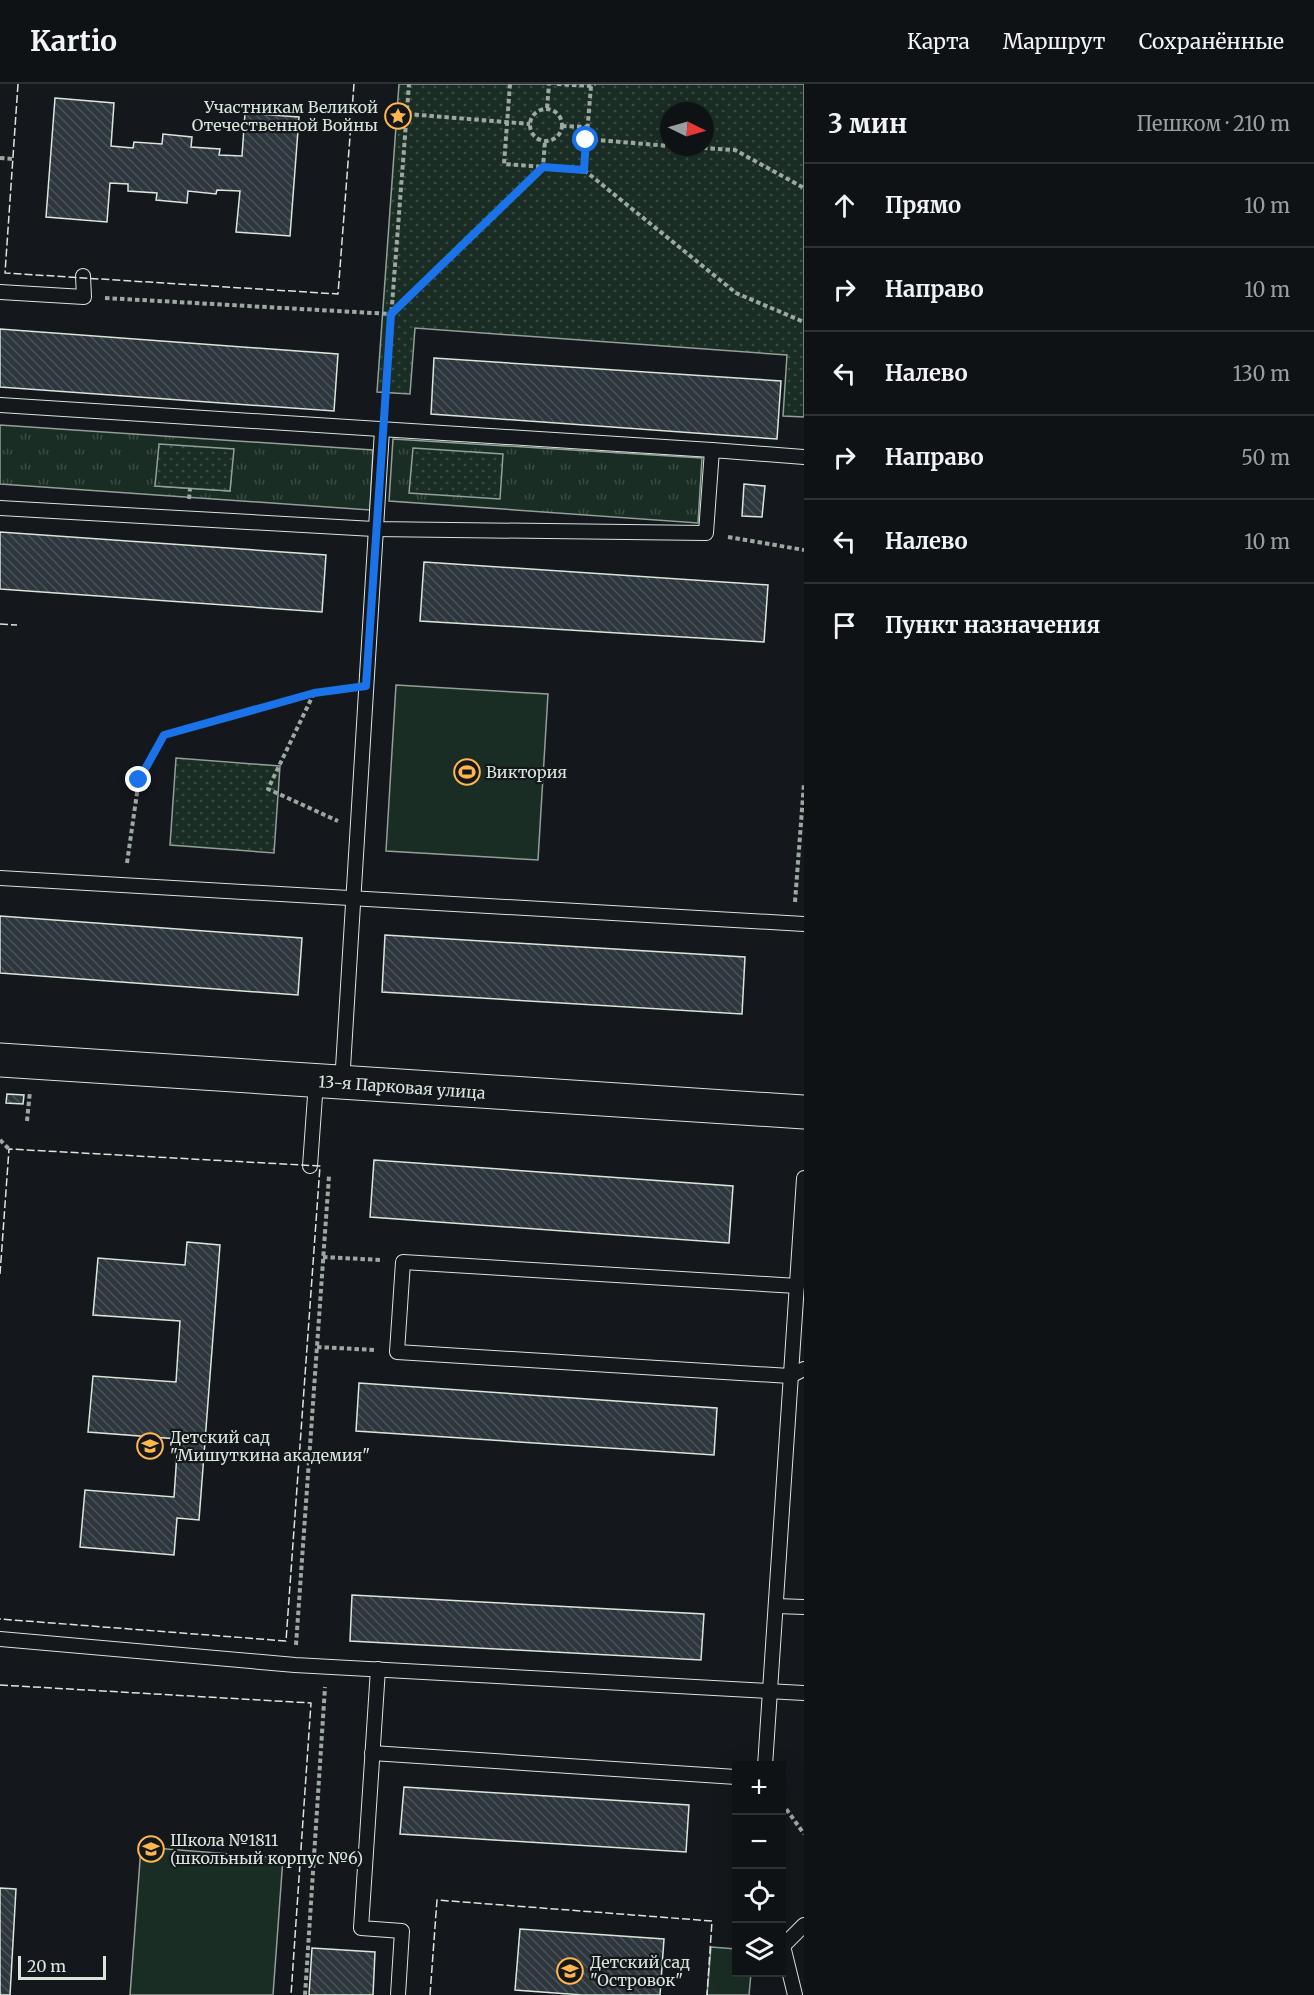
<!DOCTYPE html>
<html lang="ru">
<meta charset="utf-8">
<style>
body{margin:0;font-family:Merriweather,serif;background:#1d2022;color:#f1f3f6}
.controls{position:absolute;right:18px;bottom:18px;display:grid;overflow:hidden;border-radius:0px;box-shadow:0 6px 24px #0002}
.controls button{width:54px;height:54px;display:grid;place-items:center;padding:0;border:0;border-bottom:2px solid #2f3234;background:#0f1215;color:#f1f3f6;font:30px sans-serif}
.compass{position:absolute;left:660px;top:18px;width:54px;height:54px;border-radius:50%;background:#0f1215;box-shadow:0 6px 24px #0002;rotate:95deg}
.scale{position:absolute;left:18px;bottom:15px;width:88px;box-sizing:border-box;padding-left:6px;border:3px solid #d8e6dc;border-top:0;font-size:16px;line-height:21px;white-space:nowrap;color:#d8e6dc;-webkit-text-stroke:4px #14181c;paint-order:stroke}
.stop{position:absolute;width:18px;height:18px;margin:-14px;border:4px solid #1a73e8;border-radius:50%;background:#fff}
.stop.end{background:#1a73e8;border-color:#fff;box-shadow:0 2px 6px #0008}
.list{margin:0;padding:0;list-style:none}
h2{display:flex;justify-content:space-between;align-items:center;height:78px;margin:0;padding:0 24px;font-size:26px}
h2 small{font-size:20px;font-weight:400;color:#9b9ea0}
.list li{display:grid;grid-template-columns:39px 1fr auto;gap:18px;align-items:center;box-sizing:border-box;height:84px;padding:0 24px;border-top:2px solid #2f3234}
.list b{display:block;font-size:22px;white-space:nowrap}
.list em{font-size:20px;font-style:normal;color:#9b9ea0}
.icon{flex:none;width:33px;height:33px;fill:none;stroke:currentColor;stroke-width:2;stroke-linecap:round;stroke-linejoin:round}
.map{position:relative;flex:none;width:804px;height:1911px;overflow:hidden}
header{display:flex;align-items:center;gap:36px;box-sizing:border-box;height:84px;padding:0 30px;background:#0f1215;border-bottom:2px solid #2f3234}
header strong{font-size:28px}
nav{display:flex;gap:33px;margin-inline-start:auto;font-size:21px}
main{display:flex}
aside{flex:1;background:#0f1215}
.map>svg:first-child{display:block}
</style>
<header>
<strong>Kartio</strong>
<nav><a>Карта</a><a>Маршрут</a><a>Сохранённые</a></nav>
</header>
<main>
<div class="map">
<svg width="804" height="1911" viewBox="0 0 804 1911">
<defs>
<pattern id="grass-tufts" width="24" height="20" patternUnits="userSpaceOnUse" patternTransform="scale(1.5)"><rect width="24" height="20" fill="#1a2d24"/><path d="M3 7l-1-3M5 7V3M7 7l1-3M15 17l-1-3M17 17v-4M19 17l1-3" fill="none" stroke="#3b4b43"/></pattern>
<pattern id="park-dots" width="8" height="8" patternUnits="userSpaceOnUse" patternTransform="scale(1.5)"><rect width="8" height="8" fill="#1a2d24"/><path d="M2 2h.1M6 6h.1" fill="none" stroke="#3b4b43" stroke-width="1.8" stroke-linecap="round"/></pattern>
<pattern id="building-back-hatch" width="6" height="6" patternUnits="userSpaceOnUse" patternTransform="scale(1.5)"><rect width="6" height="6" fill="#2c363c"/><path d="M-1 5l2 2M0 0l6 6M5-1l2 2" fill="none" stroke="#4a5358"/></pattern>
</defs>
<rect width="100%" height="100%" fill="#14181c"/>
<!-- grass -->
<g fill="url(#grass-tufts)" stroke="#939e99" stroke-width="1.5" fill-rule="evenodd">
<path d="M0 341 373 366 370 426 0 400ZM233 365 230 407 156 402Z"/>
<polygon points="393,355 702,374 698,439 389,417"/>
</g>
<!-- park -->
<g fill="url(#park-dots)" stroke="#939e99" stroke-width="1.5" fill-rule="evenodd">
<path d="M399 0H804V333L783 332 787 271 415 244 410 310 377 308ZM669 27H705V63H669Z"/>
<polygon points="159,360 234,365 230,407 155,402"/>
<polygon points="413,364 503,370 500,415 409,409"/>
<polygon points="176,674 280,682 274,769 170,761"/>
</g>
<!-- pitch -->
<g fill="#1a2d24" stroke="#939e99" stroke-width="1.5">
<polygon points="396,601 548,610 538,776 386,767"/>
<polygon points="141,1763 283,1774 273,1911 130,1911"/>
<polygon points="711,1863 736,1865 736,1888 751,1889 749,1911 707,1911"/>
</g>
<!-- building -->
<g fill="url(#building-back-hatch)" stroke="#d8e6dc" stroke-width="1.5">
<polygon points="55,14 114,19 111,62 133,64 134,58 162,60 163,50 192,53 191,63 220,65 219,71 242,72 245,29 299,33 290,152 236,148 240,107 217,106 216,110 188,107 187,119 156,116 157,109 128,107 128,100 110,99 107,138 46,133"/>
<polygon points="0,245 338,270 334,327 0,303"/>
<polygon points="434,274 781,297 777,355 431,330"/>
<polygon points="744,400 765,402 762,433 742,432"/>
<polygon points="0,448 326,471 322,528 0,505"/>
<polygon points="424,478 768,501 764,558 420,537"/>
<polygon points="0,832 302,854 298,911 0,889"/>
<polygon points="385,851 745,873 742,930 382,908"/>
<polygon points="7,1010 24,1011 23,1020 6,1019"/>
<polygon points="374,1076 733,1102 729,1159 370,1133"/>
<polygon points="187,1158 220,1161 199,1436 177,1434 174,1471 80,1463 85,1406 174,1413 178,1355 88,1348 93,1292 176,1298 180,1237 93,1231 98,1174 185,1181"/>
<polygon points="359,1299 717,1324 714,1371 356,1347"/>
<polygon points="352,1511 704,1530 701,1576 350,1557"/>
<polygon points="404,1703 689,1721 686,1768 400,1750"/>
<polygon points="0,1804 16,1805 10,1911 0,1911"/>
<polygon points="520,1845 664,1855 660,1911 582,1911 515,1906"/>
<polygon points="312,1864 375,1868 373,1911 309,1911"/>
</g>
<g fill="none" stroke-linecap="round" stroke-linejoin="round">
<!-- lane casing -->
<g stroke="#d8e6dc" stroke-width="16">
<g id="lane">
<polyline points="0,208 84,213 83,192"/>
<polyline points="0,321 712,366"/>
<polyline points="0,424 374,445 706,449 712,366 804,373"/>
<polyline points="0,794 804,840"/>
<polyline points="342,1000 382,346"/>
<polyline points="310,1082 316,998"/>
<polyline points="797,1202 403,1178 397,1268 790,1292 804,1285"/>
<polyline points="776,1522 804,1523"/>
<polyline points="0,1555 295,1581 804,1609"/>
<polyline points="378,1585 361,1844 402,1847 398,1911"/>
<polyline points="372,1669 736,1693"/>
<polyline points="765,1682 804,1094"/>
<polyline points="795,1911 783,1862 804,1841"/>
</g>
</g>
<!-- secondary casing -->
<g stroke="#d8e6dc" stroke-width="35">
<polyline id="secondary" points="0,976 804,1028"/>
</g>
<!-- path -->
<g stroke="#9da8a2" stroke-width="4" stroke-dasharray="4.5 3" stroke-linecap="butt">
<polyline points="510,0 504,80 584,86 591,2"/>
<polyline points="557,0 591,2 595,0"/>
<polyline points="547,24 549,0"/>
<circle cx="546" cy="41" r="16"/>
<polyline points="407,30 530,40"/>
<polyline points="562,42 588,43"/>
<polyline points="586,55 669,62"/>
<polyline points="688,63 735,66 804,104"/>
<polyline points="0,74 13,75"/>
<polyline points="584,86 736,209 804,238"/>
<polyline points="105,214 391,230 543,83 545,57"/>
<polyline points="384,325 409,0"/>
<polyline points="189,415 190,404"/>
<polyline points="728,453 804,466"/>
<polyline points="314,609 268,705 338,737"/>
<polyline points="127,779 139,695 163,651 314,609 345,605"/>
<polyline points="795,818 804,699"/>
<polyline points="27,1037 30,1007"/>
<polyline points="0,1056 9,1065"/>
<polyline points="323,1173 381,1176"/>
<polyline points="317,1263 376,1266"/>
<polyline points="296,1561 329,1092"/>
<polyline points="782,1719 804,1750"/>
<polyline points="305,1911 325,1603"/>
</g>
<!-- lane -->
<use href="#lane" stroke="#14181c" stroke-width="14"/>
<!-- secondary -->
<use href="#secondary" stroke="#14181c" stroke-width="33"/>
<!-- fence -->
<g stroke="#d8e6dc" stroke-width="1.5" stroke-dasharray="8 3" stroke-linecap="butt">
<polyline points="18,0 5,189 338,210 354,0"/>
<polyline points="0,540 17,541"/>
<polyline points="0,1190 9,1065 320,1082 286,1557 0,1535"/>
<polyline points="0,1601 311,1619 291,1911"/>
<polyline points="430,1911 437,1816 712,1837 707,1911"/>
</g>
</g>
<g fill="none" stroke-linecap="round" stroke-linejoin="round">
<!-- route -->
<polyline stroke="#1a73e8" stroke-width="8" points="139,696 164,651 314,609 366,602 391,230 543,83 584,86 586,56"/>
</g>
<!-- icons -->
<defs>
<g id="sight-ring" transform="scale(1.35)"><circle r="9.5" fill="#14181c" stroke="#ffb74d" stroke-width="1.5"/><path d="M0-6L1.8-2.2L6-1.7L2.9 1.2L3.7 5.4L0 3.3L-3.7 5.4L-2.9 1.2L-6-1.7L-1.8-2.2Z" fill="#ffb74d"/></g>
<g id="stadium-ring" transform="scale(1.35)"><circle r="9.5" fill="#14181c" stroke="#ffb74d" stroke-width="1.5"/><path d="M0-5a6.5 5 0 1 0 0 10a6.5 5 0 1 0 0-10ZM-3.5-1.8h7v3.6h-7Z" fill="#ffb74d"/></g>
<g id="school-ring" transform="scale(1.35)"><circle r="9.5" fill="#14181c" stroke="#ffb74d" stroke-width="1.5"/><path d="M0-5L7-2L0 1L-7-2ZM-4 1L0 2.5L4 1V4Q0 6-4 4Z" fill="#ffb74d"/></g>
</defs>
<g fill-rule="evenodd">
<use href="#sight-ring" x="398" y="32"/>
<use href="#stadium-ring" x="467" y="688"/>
<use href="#school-ring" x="150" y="1362"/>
<use href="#school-ring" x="151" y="1765"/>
<use href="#school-ring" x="570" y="1887"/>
</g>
<g text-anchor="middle" stroke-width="4.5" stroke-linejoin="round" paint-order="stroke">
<!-- poi labels -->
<g font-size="16" fill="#d8e6dc" stroke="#14181c" text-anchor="start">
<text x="378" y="29" text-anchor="end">Участникам Великой<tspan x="378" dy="18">Отечественной Войны</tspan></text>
<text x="486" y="694">Виктория</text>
<text x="170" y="1359">Детский сад<tspan x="170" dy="18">"Мишуткина академия"</tspan></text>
<text x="170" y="1762">Школа №1811<tspan x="170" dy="18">(школьный корпус №6)</tspan></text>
<text x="590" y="1884">Детский сад<tspan x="590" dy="18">"Островок"</tspan></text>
</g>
<!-- street labels -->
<g font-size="16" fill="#d8e6dc" stroke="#14181c">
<text transform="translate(402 1003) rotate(4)" y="6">13-я Парковая улица</text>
</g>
</g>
</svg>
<div class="controls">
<button>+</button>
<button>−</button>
<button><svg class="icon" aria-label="locate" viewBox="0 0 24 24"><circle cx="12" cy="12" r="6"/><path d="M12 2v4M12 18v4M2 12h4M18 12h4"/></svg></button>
<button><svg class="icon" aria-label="layers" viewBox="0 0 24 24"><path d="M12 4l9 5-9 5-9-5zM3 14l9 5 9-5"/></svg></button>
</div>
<svg class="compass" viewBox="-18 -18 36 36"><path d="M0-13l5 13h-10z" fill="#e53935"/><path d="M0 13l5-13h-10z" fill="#9b9ea0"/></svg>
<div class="scale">20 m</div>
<div class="stop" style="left:586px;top:56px"></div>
<div class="stop end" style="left:139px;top:696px"></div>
</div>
<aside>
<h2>3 мин<small>Пешком · 210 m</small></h2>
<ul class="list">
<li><svg class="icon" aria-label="ahead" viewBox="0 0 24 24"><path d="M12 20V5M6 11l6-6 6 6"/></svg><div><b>Прямо</b></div><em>10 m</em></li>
<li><svg class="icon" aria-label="right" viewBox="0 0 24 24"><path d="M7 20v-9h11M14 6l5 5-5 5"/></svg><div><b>Направо</b></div><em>10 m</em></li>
<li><svg class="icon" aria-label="left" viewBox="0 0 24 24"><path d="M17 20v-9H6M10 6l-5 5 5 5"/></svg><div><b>Налево</b></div><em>130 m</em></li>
<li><svg class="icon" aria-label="right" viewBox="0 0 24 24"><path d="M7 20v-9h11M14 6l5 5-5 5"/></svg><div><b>Направо</b></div><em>50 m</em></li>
<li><svg class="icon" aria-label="left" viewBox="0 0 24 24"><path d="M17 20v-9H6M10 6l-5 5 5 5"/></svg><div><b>Налево</b></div><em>10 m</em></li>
<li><svg class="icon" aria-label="arrive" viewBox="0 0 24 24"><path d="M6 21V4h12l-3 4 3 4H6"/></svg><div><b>Пункт назначения</b></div></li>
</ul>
</aside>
</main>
